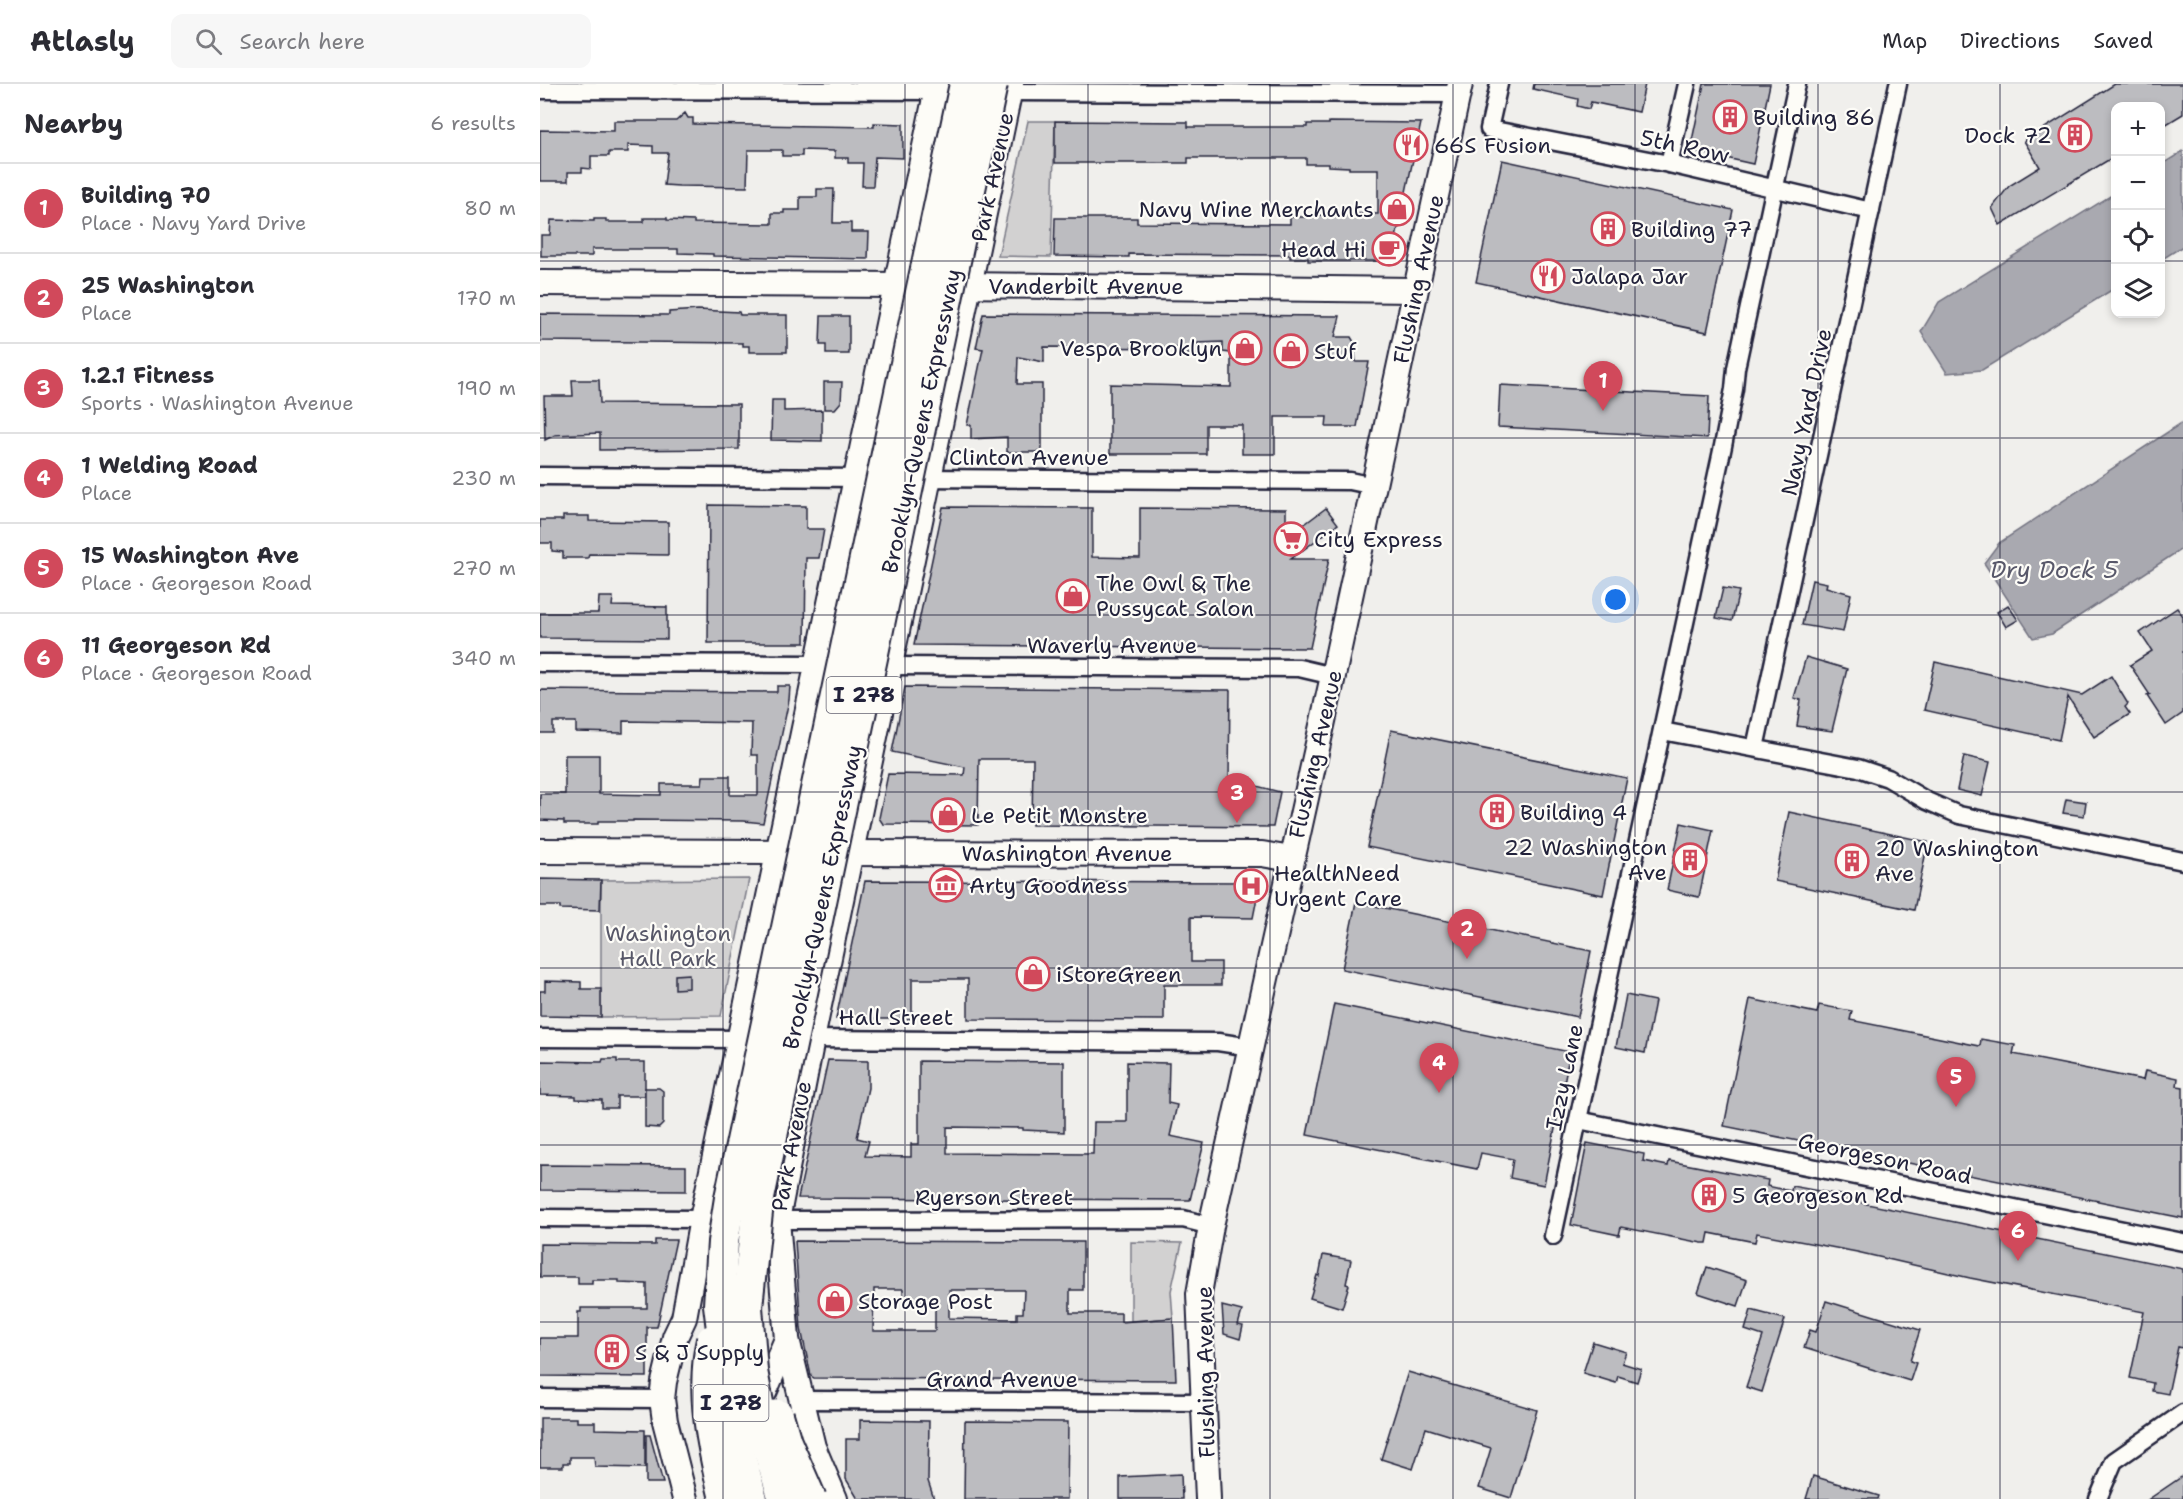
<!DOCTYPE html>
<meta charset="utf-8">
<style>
body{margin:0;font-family:"Shantell Sans",sans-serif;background:#f7f7f7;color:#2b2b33}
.controls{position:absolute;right:18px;top:18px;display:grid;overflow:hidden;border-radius:12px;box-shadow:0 3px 9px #0003}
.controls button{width:54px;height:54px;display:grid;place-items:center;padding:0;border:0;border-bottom:2px solid #e1e1e2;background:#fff;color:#2b2b33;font:30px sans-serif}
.you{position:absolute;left:1076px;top:516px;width:21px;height:21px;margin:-15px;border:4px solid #fff;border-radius:50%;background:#1a73e8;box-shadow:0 0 0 9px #1a73e833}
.badge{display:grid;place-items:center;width:39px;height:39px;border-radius:50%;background:#d1495b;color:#fff;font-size:20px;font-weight:700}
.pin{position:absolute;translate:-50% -50px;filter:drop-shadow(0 2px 3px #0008)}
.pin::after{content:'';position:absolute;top:32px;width:21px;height:18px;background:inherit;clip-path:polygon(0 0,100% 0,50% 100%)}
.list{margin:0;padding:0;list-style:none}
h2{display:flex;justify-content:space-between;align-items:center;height:78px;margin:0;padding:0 24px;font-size:26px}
h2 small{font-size:20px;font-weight:400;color:#7c7c81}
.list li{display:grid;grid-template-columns:39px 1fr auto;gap:18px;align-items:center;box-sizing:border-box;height:90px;padding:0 24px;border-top:2px solid #e1e1e2}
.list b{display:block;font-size:22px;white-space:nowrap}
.list p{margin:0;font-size:20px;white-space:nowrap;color:#7c7c81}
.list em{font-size:20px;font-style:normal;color:#7c7c81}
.icon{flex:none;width:33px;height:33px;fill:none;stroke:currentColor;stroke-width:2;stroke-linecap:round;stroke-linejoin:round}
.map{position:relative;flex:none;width:1643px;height:1415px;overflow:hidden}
header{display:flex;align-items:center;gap:36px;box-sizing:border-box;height:84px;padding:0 30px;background:#fff;border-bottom:2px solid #e1e1e2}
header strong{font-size:28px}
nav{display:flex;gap:33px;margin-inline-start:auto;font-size:21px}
.search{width:420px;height:54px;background:#f7f7f7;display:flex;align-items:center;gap:15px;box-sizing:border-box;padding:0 21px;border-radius:12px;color:#7c7c81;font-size:22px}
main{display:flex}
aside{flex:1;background:#fff}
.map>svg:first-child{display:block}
</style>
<header>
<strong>Atlasly</strong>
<div class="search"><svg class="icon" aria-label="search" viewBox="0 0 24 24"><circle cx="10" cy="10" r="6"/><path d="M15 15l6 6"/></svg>Search here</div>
<nav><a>Map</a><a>Directions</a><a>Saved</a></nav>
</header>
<main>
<aside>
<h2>Nearby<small>6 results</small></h2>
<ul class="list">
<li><span class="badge">1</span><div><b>Building 70</b><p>Place · Navy Yard Drive</p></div><em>80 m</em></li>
<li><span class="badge">2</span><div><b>25 Washington</b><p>Place</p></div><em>170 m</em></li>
<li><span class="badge">3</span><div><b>1.2.1 Fitness</b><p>Sports · Washington Avenue</p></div><em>190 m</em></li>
<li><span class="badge">4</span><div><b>1 Welding Road</b><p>Place</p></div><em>230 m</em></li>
<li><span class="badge">5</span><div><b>15 Washington Ave</b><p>Place · Georgeson Road</p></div><em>270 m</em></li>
<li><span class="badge">6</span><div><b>11 Georgeson Rd</b><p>Place · Georgeson Road</p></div><em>340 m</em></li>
</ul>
</aside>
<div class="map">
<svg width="1643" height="1415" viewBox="0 0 1643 1415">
<rect width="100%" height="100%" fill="#f0efec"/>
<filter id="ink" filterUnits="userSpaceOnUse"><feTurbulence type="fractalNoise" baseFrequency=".0167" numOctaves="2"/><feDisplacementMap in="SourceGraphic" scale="12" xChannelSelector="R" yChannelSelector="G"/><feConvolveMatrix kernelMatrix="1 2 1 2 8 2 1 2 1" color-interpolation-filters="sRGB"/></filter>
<g filter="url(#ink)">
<!-- green -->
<g fill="#d2d1d1" stroke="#7a7a86" stroke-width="1.5">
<polygon points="488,37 515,37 511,173 458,172"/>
<polygon points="209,795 181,932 61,933 61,796"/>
<polygon points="591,1158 642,1159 631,1207 633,1234 591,1237"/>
</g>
<!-- water -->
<g fill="#a9a9b0" stroke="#737381" stroke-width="1.5">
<polygon points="1643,67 1643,162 1621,176 1621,81"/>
<polygon points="1575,109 1575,204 1442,286 1407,289 1381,248 1399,218"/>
<polygon points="1643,338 1643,464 1512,550 1493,554 1444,479 1459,459"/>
</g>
<!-- building -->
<g fill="#bcbcc0" stroke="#22223b" stroke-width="1.5" fill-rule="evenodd">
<polygon points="994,0 1105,0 1099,28 1051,18 1049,25 1037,22 1038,15 993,5"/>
<polygon points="1164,0 1230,0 1213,80 1150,66"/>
<polygon points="1575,0 1643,0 1643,30 1620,44 1620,22 1575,22 1575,72 1460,141 1452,124 1469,102 1500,83 1484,57"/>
<polygon points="145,29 148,34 153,34 153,40 334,43 334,39 363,40 363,74 335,73 333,102 322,102 323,79 308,79 308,74 295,74 295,67 262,66 262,72 242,72 242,66 208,66 207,103 139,102 124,101 128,69 113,69 113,62 88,61 88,68 69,68 69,72 51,72 51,85 42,84 42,88 28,88 28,97 0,97 0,46 74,47 74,37 136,37"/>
<polygon points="515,37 648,38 648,43 767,43 767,40 789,40 789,38 881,39 851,177 768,177 768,174 750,174 750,171 589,170 589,173 514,172 515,134 597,134 597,139 750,140 750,133 769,133 769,131 786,131 786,129 838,130 838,85 809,85 809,83 789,82 789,80 766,80 766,74 648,74 648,79 515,79"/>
<polygon points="962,76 1193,126 1167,248 936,198"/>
<polygon points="277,105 294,105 293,139 311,139 311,148 329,148 328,175 173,172 173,170 138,169 138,165 52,165 52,172 1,172 1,151 10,151 11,136 54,137 54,135 66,135 66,138 104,138 104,134 127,134 127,136 154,137 154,139 232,140 232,129 244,129 244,126 260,126 260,113 277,113"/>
<polygon points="158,226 199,228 200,231 247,231 247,268 209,268 209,262 203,262 203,259 0,257 0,230 129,231 129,228"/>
<polygon points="443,230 800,232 795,253 811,253 814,258 816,278 829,278 817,343 786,343 787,333 735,333 735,370 702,370 702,341 666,341 666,370 570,370 570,300 691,303 691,269 683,268 683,258 657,259 657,271 645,270 645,264 504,263 504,278 478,273 477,300 502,300 502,368 467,368 467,353 431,355 431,341 427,341 443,265 436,264"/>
<polygon points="281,232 309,232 309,270 286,270 286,261 280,261"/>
<polygon points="32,296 59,296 60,319 199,320 199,365 60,366 60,349 15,351 5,356 4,312 33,312"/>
<polygon points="284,298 302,298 301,318 295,325 284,325"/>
<polygon points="960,301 1169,312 1167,354 958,343"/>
<polygon points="232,316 244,316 244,327 282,326 282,357 231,356"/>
<polygon points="169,421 266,422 266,445 284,445 279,474 266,474 265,559 168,559"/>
<polygon points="403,423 552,424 552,473 600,474 600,424 746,425 746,454 786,424 798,440 751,475 789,475 770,564 374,561"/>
<polygon points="23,432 49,432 49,437 128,438 128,471 49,470 48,474 23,474 23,468 12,467 12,459 0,459 0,436 23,436"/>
<polygon points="1272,496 1287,499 1286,503 1311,510 1303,548 1262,541"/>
<polygon points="1183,504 1199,507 1192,537 1176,534"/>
<polygon points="59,513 73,513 72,522 127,523 127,555 0,554 0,529 58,529"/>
<polygon points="1468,521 1478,536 1466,543 1457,528"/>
<polygon points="1637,524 1643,532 1643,629 1626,641 1607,612 1610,611 1590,581 1612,567 1600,549"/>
<polygon points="1266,573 1307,585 1292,647 1257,642 1261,616 1254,614"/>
<polygon points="1395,578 1542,611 1571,592 1588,620 1585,623 1590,630 1554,653 1528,613 1519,656 1384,626"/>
<polygon points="237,602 250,602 249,616 223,739 204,737 93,736 93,737 58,737 58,740 24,740 24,737 0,736 0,710 25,710 25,671 59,671 59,710 121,711 121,700 162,700 163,692 190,692 190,711 218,711 218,671 211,671 212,639 83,637 83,649 36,648 36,638 13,638 13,649 0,649 0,606 237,608"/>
<polygon points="365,603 690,606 689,695 740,708 733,743 492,741 493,675 439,675 438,741 343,740 339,734 348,690 424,691 425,683 352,668"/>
<polygon points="851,646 1087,694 1063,811 827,763"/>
<polygon points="1424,672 1450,678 1442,712 1417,706"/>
<polygon points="1526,715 1546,718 1544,732 1523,729"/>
<polygon points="1249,728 1388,758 1374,826 1235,797"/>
<polygon points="1141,739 1173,746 1159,813 1127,806"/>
<polygon points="0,795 61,796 60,826 20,825 20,822 0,822"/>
<polygon points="325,797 716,798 716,819 713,834 651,833 651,878 681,878 681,901 624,901 624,936 428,935 428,895 372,895 372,935 296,935"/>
<polygon points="816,818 1051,867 1038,933 802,885"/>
<polygon points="149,890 149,904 135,905 135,891"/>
<polygon points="5,897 41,898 41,905 61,905 61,933 0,932 0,907 5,907"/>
<polygon points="1086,911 1115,917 1105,969 1076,963"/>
<polygon points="1210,915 1277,929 1279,921 1312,927 1310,936 1440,962 1441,955 1475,961 1473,970 1603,996 1605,987 1638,994 1637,1002 1643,1003 1643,1134 1184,1042"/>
<polygon points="794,920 1030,968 1004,1101 970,1094 973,1075 941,1069 937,1085 767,1051"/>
<polygon points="63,975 77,975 77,978 105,978 105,1012 77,1012 77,1024 62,1024 62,1016 36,1015 36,1012 0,1011 0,977 62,978"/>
<polygon points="288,976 328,977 328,1004 317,1054 329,1057 325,1072 371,1073 371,1060 379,1060 379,977 524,978 524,1048 483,1046 483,1044 407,1043 407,1069 553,1070 554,1038 587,1038 587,978 629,979 628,1019 637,1021 630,1052 664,1059 650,1116 258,1114"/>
<polygon points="105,1004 119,1004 123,1007 123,1040 119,1044 105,1043"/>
<polygon points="1047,1059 1104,1070 1103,1077 1128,1082 1129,1077 1228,1096 1227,1102 1251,1107 1252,1102 1323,1115 1322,1119 1643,1185 1643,1264 1638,1263 1628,1310 1612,1307 1613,1299 1590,1294 1604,1228 1430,1194 1317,1168 1217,1149 1215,1158 1169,1149 1167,1159 1162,1159 1081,1143 1079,1151 1031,1141"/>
<polygon points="0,1081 146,1082 146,1107 0,1106"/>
<polygon points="115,1156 136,1156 117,1243 107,1243 107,1293 0,1292 0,1254 38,1254 38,1228 41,1228 41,1224 107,1224 107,1200 79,1199 79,1196 52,1196 52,1200 38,1200 38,1193 0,1193 0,1160 115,1161"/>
<path d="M255 1157 543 1158V1206H530V1229H581V1238L633 1234 636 1296 274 1294 271 1292 261 1245ZM334 1205H363V1217H395V1247H333ZM409 1206H484L483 1229H477V1235L409 1234Z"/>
<polygon points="783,1171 811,1176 806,1200 809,1201 802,1224 770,1214 777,1191 779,1192"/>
<polygon points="1167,1183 1207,1196 1198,1222 1158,1209"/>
<polygon points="1286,1217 1380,1246 1370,1277 1376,1279 1370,1297 1264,1264 1270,1246 1276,1248"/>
<polygon points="682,1222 702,1227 698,1241 703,1242 700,1255 684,1250"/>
<polygon points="1211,1226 1245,1235 1222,1308 1206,1303 1223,1252 1205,1246"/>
<polygon points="1053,1258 1086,1268 1082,1279 1101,1285 1097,1298 1078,1292 1076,1299 1043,1289"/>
<polygon points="868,1288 997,1326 971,1414 939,1404 951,1364 886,1344 873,1385 841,1375"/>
<polygon points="0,1334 37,1334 37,1338 55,1338 55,1345 105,1346 105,1384 55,1383 54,1373 30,1373 30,1379 23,1379 23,1383 0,1383"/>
<polygon points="320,1336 389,1337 388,1397 394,1415 318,1415 306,1395 306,1355 320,1355"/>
<polygon points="425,1337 528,1338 527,1415 424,1415"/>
<polygon points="106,1351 110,1351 123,1399 106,1399"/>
<polygon points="641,1390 642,1415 580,1415 580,1393"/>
<polygon points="1273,1392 1339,1412 1338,1415 1266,1415"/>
<polygon points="1643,1392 1643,1415 1609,1415"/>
</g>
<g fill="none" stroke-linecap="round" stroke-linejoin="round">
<!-- street casing -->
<g stroke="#22223b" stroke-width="21">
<g id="street">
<polyline points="959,0 949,45 1129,80 1331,127"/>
<polyline points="0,6 407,7"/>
<polyline points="459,8 917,10"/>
<polyline points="1129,80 1147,0"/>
<polyline points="0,392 327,394"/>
<polyline points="379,394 810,397 834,402"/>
<polyline points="0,579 278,580"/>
<polyline points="350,582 759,584 793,592"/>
<polyline points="1122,647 1318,684 1348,694 1387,717 1419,731 1643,777"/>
<polyline points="1215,664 1358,0"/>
<polyline points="0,954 209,955"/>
<polyline points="262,955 678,958 711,963"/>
<polyline points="1038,1036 1643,1158"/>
<polyline points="0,1134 162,1135"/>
<polyline points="237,1136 643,1135 671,1142"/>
<polyline points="1013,1152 1183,362 1194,305 1196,284 1257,0"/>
<polyline points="0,1314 122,1315"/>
<polyline points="260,1316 664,1318"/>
<polyline points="1558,1415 1574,1377 1643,1329"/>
</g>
</g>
<!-- secondary casing -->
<g stroke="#22223b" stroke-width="28">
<g id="secondary">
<polyline points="0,199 372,201"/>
<polyline points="413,201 875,206"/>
<polyline points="0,767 254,768"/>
<polyline points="295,769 722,770 751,775"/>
<polyline points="217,1325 247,1255"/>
<polyline points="145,1415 125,1337 122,1315 124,1298 135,1253 144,1234 162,1135 398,0"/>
<polyline points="295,1415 273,1363 247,1255 237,1136 272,955 471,0"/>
<polyline points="668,1415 659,1210 671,1142 793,592 920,0"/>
</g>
</g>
<!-- street -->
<use href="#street" stroke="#fdfcf7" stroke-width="16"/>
<!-- secondary -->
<use href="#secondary" stroke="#fdfcf7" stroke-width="24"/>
<!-- highway-bridge casing -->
<g stroke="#22223b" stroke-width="34" stroke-linecap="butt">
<g id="highway-bridge">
<path d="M172 1256C160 1309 173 1364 185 1415"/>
<polyline points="238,1331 246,1358 271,1415"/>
<polyline points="212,1415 196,1358 179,1221 183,1158 190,1114 425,0"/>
<polyline points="244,1415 224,1351 212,1287 207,1223 218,1119 452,0"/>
</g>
</g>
<!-- highway-bridge -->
<use href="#highway-bridge" stroke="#fdfcf7" stroke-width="30"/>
</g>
</g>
<!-- grid -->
<path fill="none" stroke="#22223b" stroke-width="1.5" stroke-opacity="0.55" d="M183 0V1415M365 0V1415M548 0V1415M730 0V1415M913 0V1415M1095 0V1415M1278 0V1415M1460 0V1415M0 177H1576M1620 177H1643M0 354H1643M0 531H1643M0 708H1643M0 884H1643M0 1061H1643M0 1238H1643"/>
<!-- icons -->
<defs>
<g id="building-ring" transform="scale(1.725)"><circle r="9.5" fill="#fdfcf7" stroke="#d1495b" stroke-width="1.5"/><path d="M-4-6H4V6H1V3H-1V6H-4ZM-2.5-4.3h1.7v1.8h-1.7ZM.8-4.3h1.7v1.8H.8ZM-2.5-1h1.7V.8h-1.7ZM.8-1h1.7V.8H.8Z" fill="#d1495b"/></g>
<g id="restaurant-ring" transform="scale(1.725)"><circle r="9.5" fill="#fdfcf7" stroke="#d1495b" stroke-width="1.5"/><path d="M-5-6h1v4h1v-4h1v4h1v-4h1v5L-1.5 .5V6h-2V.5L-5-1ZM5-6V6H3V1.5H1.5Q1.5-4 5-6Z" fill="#d1495b"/></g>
<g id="shop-ring" transform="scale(1.725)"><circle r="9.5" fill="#fdfcf7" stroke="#d1495b" stroke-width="1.5"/><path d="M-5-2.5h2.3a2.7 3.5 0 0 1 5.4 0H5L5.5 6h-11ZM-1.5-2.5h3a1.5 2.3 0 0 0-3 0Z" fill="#d1495b"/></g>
<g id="cafe-ring" transform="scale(1.725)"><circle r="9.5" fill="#fdfcf7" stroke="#d1495b" stroke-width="1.5"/><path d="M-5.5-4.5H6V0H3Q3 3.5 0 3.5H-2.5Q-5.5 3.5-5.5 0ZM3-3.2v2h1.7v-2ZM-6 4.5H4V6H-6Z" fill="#d1495b"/></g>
<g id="supermarket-ring" transform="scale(1.725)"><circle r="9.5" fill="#fdfcf7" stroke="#d1495b" stroke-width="1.5"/><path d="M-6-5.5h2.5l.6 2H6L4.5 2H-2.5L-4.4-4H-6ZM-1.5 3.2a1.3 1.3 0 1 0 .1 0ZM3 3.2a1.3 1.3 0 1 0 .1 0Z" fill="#d1495b"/></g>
<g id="museum-ring" transform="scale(1.725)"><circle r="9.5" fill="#fdfcf7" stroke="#d1495b" stroke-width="1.5"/><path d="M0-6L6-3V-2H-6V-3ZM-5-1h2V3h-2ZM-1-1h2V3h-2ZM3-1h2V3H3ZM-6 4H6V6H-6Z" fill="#d1495b"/></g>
<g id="hospital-ring" transform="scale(1.725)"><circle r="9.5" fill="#fdfcf7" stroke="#d1495b" stroke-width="1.5"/><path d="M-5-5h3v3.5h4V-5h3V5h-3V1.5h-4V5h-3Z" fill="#d1495b"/></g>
</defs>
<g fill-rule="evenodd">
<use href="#building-ring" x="1190" y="33"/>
<use href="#building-ring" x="1535" y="51"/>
<use href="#restaurant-ring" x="871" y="61"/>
<use href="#shop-ring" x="857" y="125"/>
<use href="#building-ring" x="1068" y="145"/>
<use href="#cafe-ring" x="849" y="165"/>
<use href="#restaurant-ring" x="1008" y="192"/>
<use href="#shop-ring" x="705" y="264"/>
<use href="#shop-ring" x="751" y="267"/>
<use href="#supermarket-ring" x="751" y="455"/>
<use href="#shop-ring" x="533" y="512"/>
<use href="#building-ring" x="957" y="728"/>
<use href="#shop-ring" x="408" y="731"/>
<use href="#building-ring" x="1150" y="776"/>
<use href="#building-ring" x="1312" y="777"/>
<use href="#museum-ring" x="406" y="801"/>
<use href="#hospital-ring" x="711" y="802"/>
<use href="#shop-ring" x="493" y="890"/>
<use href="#building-ring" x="1169" y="1111"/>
<use href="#shop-ring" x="295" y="1217"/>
<use href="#building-ring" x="72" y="1268"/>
</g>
<g text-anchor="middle" stroke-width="4.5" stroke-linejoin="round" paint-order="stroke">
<!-- shield labels -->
<g fill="#fdfcf7" stroke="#646373" stroke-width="1.5">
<rect x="286.5" y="593" width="75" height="36" rx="4.5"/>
<rect x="153.5" y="1301" width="75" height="36" rx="4.5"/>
</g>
<g font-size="21" font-weight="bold" fill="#22223b">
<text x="324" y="618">I 278</text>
<text x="191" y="1326">I 278</text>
</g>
<!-- poi labels -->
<g font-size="22" fill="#22223b" stroke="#fdfcf7" text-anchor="start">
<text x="1213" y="41">Building 86</text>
<text x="1512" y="59" text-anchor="end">Dock 72</text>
<text x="894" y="69">66S Fusion</text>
<text x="834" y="133" text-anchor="end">Navy Wine Merchants</text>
<text x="1091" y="153">Building 77</text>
<text x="826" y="173" text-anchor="end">Head Hi</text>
<text x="1031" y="200">Jalapa Jar</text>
<text x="682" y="272" text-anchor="end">Vespa Brooklyn</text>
<text x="774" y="275">Stuf</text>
<text x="774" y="463">City Express</text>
<text x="556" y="507">The Owl &amp; The<tspan x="556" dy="25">Pussycat Salon</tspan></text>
<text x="980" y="736">Building 4</text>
<text x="431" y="739">Le Petit Monstre</text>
<text x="1127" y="771" text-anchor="end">22 Washington<tspan x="1127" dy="25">Ave</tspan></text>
<text x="1335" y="772">20 Washington<tspan x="1335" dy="25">Ave</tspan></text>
<text x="734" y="797">HealthNeed<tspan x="734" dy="25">Urgent Care</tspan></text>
<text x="429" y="809">Arty Goodness</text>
<text x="516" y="898">iStoreGreen</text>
<text x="1192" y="1119">5 Georgeson Rd</text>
<text x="318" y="1225">Storage Post</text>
<text x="95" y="1276">S &amp; J Supply</text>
</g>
<!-- street labels -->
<g font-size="22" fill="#22223b" stroke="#fdfcf7">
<text transform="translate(1145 62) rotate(12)" y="8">5th Row</text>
<text transform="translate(452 93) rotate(-78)" y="8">Park Avenue</text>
<text transform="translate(878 195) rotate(-78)" y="8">Flushing Avenue</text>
<text x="546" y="210">Vanderbilt Avenue</text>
<text transform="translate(1266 328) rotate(-78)" y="8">Navy Yard Drive</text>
<text transform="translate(381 337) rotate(-78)" y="8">Brooklyn-Queens Expressway</text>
<text x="489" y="381">Clinton Avenue</text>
<text x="572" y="569">Waverly Avenue</text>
<text transform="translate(775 670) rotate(-77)" y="8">Flushing Avenue</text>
<text x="527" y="777">Washington Avenue</text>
<text transform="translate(282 813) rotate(-78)" y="8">Brooklyn-Queens Expressway</text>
<text x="356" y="941">Hall Street</text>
<text transform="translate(1024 993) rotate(-78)" y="8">Izzy Lane</text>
<text transform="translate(251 1062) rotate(-79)" y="8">Park Avenue</text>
<text transform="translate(1345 1074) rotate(12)" y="8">Georgeson Road</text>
<text x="454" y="1121">Ryerson Street</text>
<text transform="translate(665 1288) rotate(-91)" y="8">Flushing Avenue</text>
<text x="462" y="1303">Grand Avenue</text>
</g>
<!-- park labels -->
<g font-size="22" fill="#575768" stroke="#fdfcf7">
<text x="128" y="857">Washington<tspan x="128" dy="25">Hall Park</tspan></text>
</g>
<!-- water labels -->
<g font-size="24" font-style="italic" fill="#58586a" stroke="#fdfcf7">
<text x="1514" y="494">Dry Dock 5</text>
</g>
</g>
</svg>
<div class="controls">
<button>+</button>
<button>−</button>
<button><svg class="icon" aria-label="locate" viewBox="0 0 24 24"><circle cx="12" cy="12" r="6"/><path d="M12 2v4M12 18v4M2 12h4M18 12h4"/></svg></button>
<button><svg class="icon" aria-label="layers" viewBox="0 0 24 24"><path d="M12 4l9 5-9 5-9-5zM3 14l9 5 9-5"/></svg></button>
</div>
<div class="you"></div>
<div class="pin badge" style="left:1063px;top:327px">1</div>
<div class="pin badge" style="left:927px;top:875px">2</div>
<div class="pin badge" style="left:697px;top:739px">3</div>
<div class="pin badge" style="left:899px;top:1009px">4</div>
<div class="pin badge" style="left:1416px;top:1023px">5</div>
<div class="pin badge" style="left:1478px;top:1177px">6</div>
</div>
</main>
